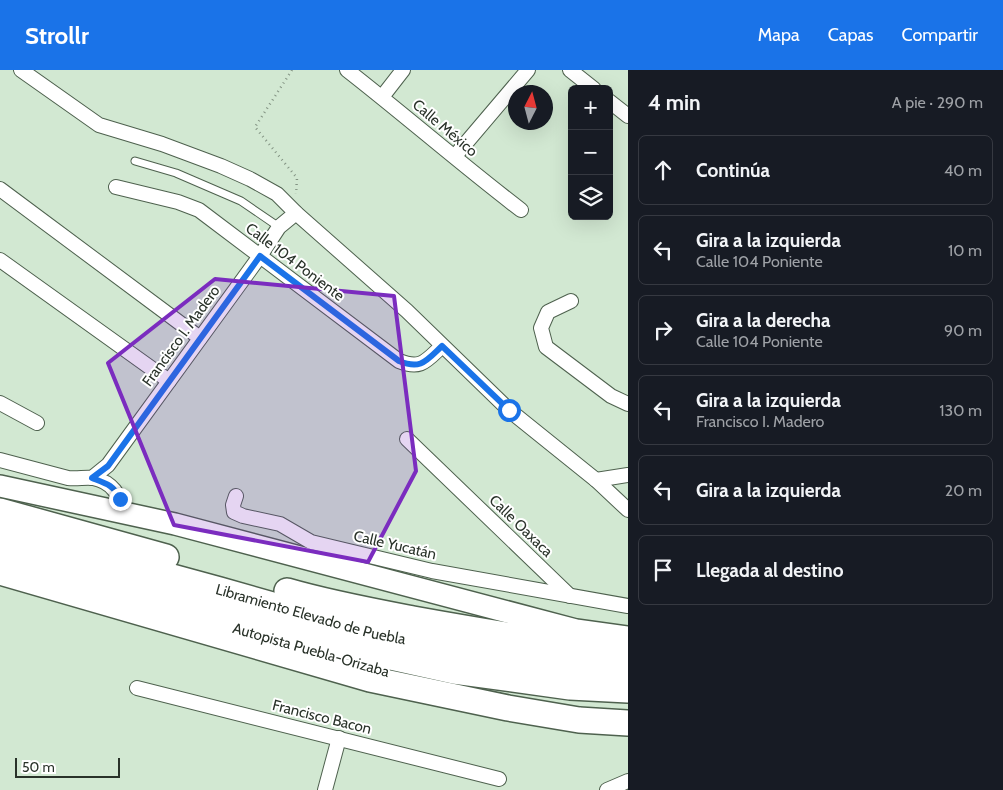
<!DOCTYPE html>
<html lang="es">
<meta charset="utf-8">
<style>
body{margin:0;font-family:Cabin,sans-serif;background:#242831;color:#f1f3f6}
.controls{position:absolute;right:15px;top:15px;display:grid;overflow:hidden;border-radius:8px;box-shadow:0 5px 20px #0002}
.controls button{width:45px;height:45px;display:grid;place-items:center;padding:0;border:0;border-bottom:1px solid #363941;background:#171b24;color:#f1f3f6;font:25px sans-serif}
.compass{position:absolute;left:508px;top:15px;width:45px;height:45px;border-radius:50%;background:#171b24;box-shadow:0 5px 20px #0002;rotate:6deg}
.scale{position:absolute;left:15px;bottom:12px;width:105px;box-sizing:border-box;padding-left:5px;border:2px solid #293229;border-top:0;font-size:14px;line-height:18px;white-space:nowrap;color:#293229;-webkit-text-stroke:4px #fff;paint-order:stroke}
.stop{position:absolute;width:15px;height:15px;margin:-11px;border:4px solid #1a73e8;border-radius:50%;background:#fff}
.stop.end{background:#1a73e8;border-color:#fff;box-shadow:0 1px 5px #0008}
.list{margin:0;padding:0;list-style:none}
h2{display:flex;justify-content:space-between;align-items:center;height:65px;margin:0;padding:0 20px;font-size:21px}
h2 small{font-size:16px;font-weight:400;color:#9ea1a6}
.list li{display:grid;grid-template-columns:32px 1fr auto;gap:15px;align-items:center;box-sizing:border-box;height:70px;margin:0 10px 10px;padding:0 10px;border:1px solid #363941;border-radius:8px}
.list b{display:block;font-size:19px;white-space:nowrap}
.list p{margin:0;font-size:16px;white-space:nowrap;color:#9ea1a6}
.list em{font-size:16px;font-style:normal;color:#9ea1a6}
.icon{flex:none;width:28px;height:28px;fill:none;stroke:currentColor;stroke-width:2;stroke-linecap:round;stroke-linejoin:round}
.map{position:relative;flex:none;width:628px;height:720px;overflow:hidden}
header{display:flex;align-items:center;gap:30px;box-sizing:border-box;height:70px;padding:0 25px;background:#1a73e8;color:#fff}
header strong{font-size:24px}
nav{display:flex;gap:28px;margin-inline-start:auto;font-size:18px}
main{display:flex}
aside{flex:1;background:#171b24}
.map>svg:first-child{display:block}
</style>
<header>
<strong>Strollr</strong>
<nav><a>Mapa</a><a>Capas</a><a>Compartir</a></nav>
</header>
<main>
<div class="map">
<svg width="628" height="720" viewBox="0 0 628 720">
<rect width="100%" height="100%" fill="#d2e8d2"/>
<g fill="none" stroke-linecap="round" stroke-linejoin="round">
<!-- service casing -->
<g stroke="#4e614e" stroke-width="9">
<polyline id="service" points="135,91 176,103 241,131 279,157"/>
</g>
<!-- minor casing -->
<g stroke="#4e614e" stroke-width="16">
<g id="minor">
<polyline points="21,0 99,55 162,74 221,96 250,109 277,124 296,143 407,241 509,340 596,410 628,440"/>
<path d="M347 0C406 46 462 95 521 140"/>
<polyline points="570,0 594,19"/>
<polyline points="382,27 403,0"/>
<polyline points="609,31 628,46"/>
<polyline points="455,86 528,0"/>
<path d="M116 117 178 132 199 140 399 291C421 300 426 291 442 276"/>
<polyline points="0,119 200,268"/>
<polyline points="0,190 169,311"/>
<polyline points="571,231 548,242 541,258 546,277 611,326 628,334"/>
<polyline points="0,333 37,353"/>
<polyline points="407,369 570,526"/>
<path d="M0 390 68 408C77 409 86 407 93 408 113 412 119 425 125 442"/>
<polyline points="92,408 108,395 260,186 279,157 296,143"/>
<polyline points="596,410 628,405"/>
<polyline points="236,426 233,435 234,442 243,446 280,454 311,472 432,501 628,536"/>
<polyline points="137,618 499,709"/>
<polyline points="325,720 339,668"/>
<polyline points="607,720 628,711"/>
</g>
</g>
<!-- primary casing -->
<g stroke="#4e614e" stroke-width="24">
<polyline id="primary" points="0,416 175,454 576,560 628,567"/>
</g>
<!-- motorway casing -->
<g stroke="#4e614e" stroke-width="28">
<g id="motorway">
<polyline points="0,441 166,487"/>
<path id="s1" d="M0 460 220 520 371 563 456 579 577 598 628 601"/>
<polyline points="0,481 267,556 364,581 454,601 570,617 628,620"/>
<polyline points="0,502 370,609 508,638 579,650 628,653"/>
<path d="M287 521C328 533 371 541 413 549 485 562 556 574 628 582"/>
</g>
</g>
<!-- path -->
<polyline stroke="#839383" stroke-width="2.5" stroke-dasharray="1 4" stroke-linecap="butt" points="292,0 255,57 297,108 296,124"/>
<!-- service -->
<use href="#service" stroke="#fff" stroke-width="7"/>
<!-- minor -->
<use href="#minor" stroke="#fff" stroke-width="14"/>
<!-- primary -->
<use href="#primary" stroke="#fff" stroke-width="21"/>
<!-- motorway -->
<use href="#motorway" stroke="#fff" stroke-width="25"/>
</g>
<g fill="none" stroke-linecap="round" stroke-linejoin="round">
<!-- route -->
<path stroke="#1a73e8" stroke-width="6" d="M120 429C114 415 105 413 92 408L108 396 260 186 399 291C421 300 426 291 442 276L509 340"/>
</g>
<!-- marked area -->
<path fill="#7b2cbf" fill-opacity="0.2" stroke="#7b2cbf" stroke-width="4" stroke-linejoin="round" d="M215 209 394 226 416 401 368 492 174 455 108 293Z"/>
<g text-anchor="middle" stroke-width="4" stroke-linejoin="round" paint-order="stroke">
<!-- street labels -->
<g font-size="15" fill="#293229" stroke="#fff">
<text transform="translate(445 58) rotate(40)" y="5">Calle México</text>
<text transform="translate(295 192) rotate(37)" y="5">Calle 104 Poniente</text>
<text transform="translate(181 266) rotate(-54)" y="5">Francisco I. Madero</text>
<text transform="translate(521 456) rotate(44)" y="5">Calle Oaxaca</text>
<text transform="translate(395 475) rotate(13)" y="5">Calle Yucatán</text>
<text dy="5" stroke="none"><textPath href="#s1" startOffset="322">Libramiento Elevado de Puebla</textPath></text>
<text transform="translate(311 580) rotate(16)" y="5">Autopista Puebla-Orizaba</text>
<text transform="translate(322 647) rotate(14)" y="5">Francisco Bacon</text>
</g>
</g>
</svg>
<div class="controls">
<button>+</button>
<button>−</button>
<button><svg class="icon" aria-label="layers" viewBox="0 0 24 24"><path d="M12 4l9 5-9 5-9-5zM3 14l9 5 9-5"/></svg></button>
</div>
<svg class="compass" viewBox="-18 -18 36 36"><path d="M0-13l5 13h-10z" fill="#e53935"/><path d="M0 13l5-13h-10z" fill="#9ea1a6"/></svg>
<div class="scale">50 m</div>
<div class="stop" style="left:509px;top:340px"></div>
<div class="stop end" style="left:120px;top:429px"></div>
</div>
<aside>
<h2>4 min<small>A pie · 290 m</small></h2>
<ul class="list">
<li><svg class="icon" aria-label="ahead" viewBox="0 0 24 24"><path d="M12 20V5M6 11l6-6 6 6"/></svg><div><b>Continúa</b></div><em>40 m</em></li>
<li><svg class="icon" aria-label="left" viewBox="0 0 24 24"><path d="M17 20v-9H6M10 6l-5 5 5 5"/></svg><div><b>Gira a la izquierda</b><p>Calle 104 Poniente</p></div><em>10 m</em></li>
<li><svg class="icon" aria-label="right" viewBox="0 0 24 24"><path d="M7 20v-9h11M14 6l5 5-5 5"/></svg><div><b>Gira a la derecha</b><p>Calle 104 Poniente</p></div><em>90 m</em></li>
<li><svg class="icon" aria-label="left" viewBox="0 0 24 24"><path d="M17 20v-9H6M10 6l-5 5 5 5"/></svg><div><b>Gira a la izquierda</b><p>Francisco I. Madero</p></div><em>130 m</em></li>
<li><svg class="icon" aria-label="left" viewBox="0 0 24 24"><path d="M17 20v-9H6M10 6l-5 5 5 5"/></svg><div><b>Gira a la izquierda</b></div><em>20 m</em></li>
<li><svg class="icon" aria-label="arrive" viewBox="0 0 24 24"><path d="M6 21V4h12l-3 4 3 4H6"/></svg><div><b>Llegada al destino</b></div></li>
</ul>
</aside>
</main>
